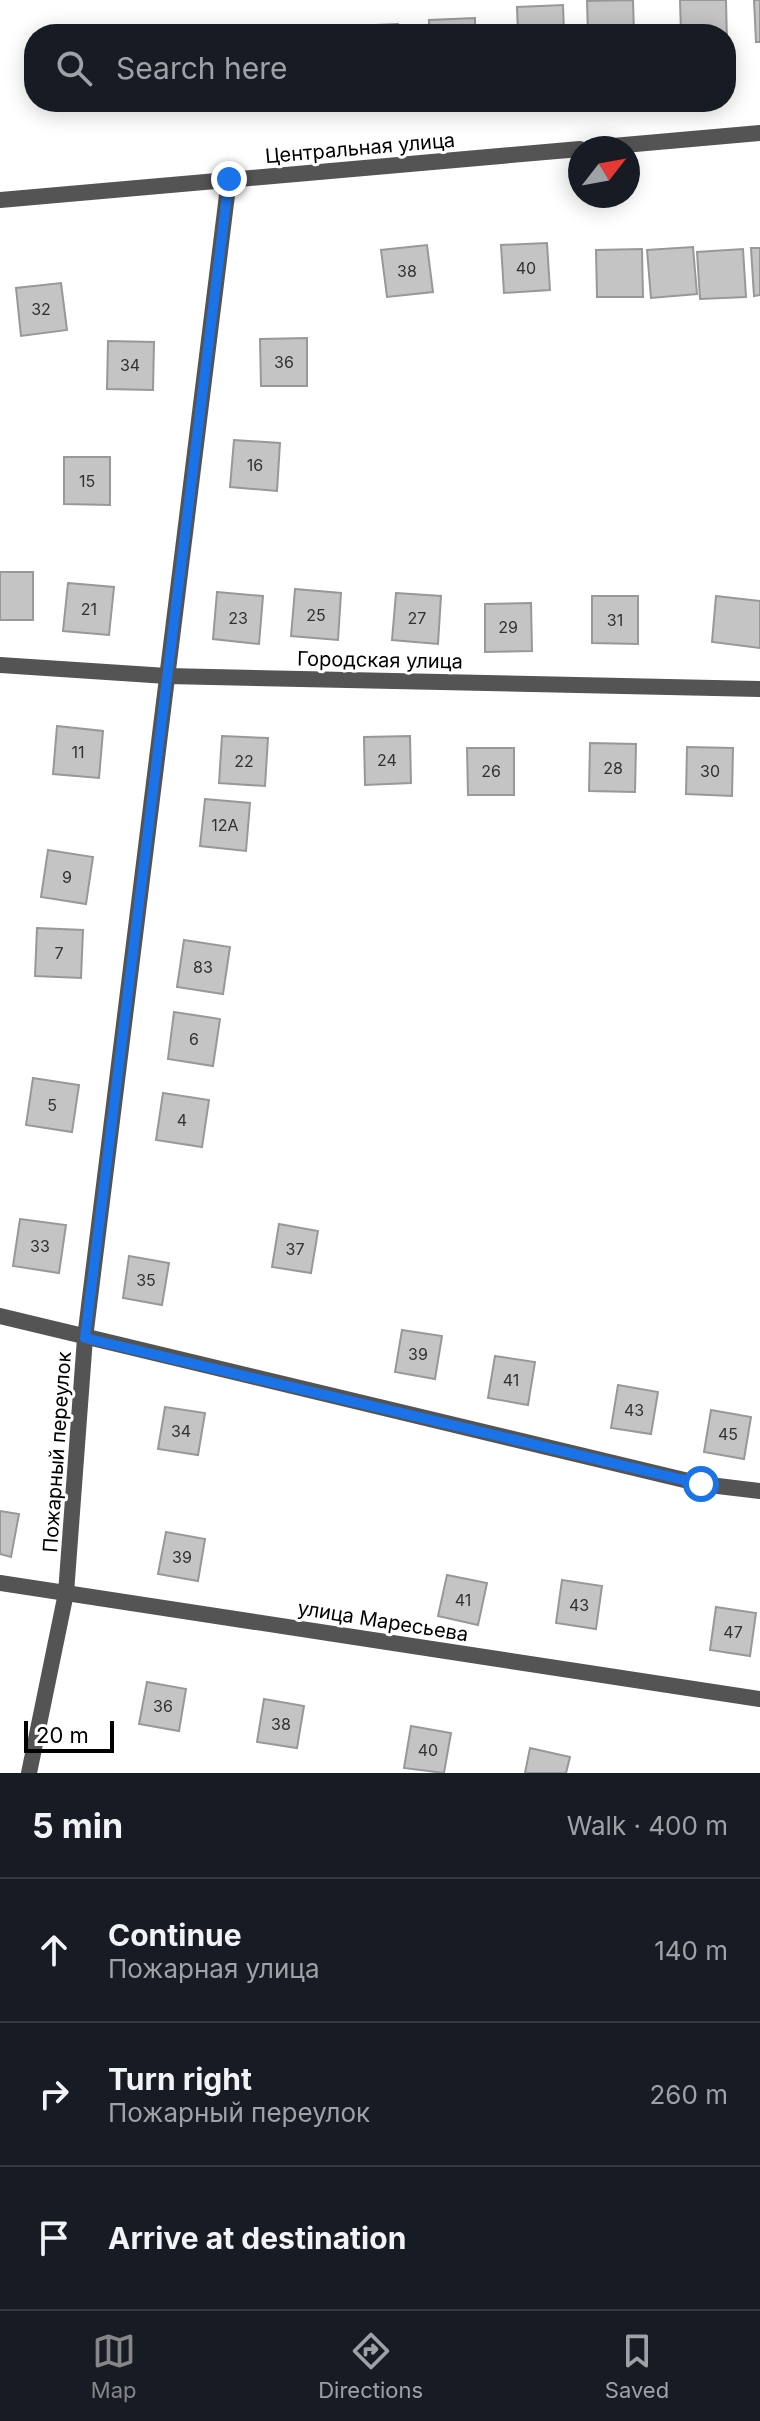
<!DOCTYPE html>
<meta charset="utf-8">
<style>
body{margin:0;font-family:Inter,sans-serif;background:#20242c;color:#f1f3f6}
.compass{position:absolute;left:568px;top:136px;width:72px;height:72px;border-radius:50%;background:#171b24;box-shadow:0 4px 20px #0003;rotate:59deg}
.scale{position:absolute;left:24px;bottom:20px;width:90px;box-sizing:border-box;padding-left:8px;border:4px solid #000;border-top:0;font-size:22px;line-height:28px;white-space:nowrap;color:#000;-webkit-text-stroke:6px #fff;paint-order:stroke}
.stop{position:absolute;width:24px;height:24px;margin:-18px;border:6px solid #1a73e8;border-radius:50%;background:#fff}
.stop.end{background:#1a73e8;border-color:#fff;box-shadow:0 2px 8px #0008}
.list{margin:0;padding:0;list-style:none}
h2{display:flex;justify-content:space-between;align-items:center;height:104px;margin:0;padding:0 32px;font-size:34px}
h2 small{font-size:26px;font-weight:400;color:#9ea1a6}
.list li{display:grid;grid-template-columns:52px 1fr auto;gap:24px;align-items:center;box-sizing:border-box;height:144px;padding:0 32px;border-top:2px solid #363941}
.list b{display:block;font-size:30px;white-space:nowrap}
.list p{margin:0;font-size:26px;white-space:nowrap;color:#9ea1a6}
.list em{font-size:26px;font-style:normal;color:#9ea1a6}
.icon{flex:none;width:44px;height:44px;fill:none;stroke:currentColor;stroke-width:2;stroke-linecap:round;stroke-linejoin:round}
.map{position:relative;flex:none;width:760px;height:1773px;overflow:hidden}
.search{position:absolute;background:#171b24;box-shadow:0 4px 20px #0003;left:24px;right:24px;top:24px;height:88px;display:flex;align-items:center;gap:20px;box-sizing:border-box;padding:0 28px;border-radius:32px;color:#9ea1a6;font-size:30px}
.sheet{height:536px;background:#171b24}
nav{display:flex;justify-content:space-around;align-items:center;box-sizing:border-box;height:112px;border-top:2px solid #363941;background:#171b24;font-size:22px;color:#9ea1a6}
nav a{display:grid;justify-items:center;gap:4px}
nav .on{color:#858687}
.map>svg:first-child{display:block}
</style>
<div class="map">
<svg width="760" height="1773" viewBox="0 0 760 1773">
<rect width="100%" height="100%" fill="#fff"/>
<!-- building -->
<g fill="#c4c4c4" stroke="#989898" stroke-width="2">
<polygon points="633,0 634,34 588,34 587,1"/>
<polygon points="680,0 726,0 727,44 726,34 681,34"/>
<polygon points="754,0 760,0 760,42 756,42"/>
<polygon points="563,5 564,34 518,34 517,7"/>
<polygon points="475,18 475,34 429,34 429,20"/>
<polygon points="398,24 398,34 352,34 351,26"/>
<polygon points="547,243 550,290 504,293 501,245"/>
<polygon points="427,245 433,292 387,297 381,250"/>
<polygon points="693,247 697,294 651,298 647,250"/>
<polygon points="751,248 760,248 760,295 754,296"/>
<polygon points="642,249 643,297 597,297 596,250"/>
<polygon points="743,249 746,297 700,299 697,252"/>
<polygon points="61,283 67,330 21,336 16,288"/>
<polygon points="307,338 307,386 261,386 260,339"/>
<polygon points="108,341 154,342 153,390 107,389"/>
<polygon points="234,440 280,443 277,491 230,487"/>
<polygon points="64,457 110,457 110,505 64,504"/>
<rect x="0" y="572" width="33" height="48"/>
<polygon points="68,583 114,587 109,635 63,631"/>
<polygon points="295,589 341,593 338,640 291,636"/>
<polygon points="217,592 263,596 259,644 213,639"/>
<polygon points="396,593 441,596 438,644 392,640"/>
<polygon points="592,596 638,596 638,644 592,643"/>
<polygon points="716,596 760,601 760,648 712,642"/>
<polygon points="531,603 532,651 485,652 485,604"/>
<polygon points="57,726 103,731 99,778 53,774"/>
<polygon points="222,736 268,738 265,786 219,783"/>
<polygon points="410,736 411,783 365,785 364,737"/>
<polygon points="590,743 636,744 635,792 589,791"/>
<polygon points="687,747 733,748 732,796 686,794"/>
<polygon points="467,748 514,748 514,795 468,795"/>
<polygon points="205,799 250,803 246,851 200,846"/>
<polygon points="48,850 93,857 86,904 41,897"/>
<polygon points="37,928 83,930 81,978 35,976"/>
<polygon points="184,940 230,947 223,994 177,987"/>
<polygon points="174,1012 220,1019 213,1066 168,1059"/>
<polygon points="33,1078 79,1085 72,1132 26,1125"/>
<polygon points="163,1093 209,1100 202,1147 156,1140"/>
<polygon points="20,1219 66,1225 59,1273 13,1266"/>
<polygon points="279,1224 318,1231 311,1273 272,1267"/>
<polygon points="129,1256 169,1263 162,1305 123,1298"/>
<polygon points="402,1330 442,1336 435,1379 395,1372"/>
<polygon points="495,1356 535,1362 528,1405 488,1398"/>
<polygon points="618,1385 658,1392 651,1434 611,1428"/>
<polygon points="165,1407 205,1413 198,1455 158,1449"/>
<polygon points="711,1410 751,1417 744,1459 704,1452"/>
<polygon points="0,1511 19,1514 11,1557 0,1554"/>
<polygon points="166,1532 205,1539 198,1581 158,1574"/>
<polygon points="447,1575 487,1583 478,1625 438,1616"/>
<polygon points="562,1580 602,1586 596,1629 556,1623"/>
<polygon points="716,1607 756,1613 750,1656 710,1650"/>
<polygon points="147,1682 186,1689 179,1731 139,1724"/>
<polygon points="264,1699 304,1706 297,1748 257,1742"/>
<polygon points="411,1726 451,1733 444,1773 404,1768"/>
<polygon points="530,1748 570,1757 566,1773 525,1773"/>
</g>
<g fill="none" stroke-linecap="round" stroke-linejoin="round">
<!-- minor -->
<g stroke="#545454" stroke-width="16">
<polyline points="590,148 760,133"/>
<polyline points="0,200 580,149"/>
<polyline points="0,665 167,676 760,689"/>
<polyline points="0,1316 701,1484 760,1491"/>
<polyline points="29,1773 66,1593 85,1338 229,179"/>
</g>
<!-- tertiary -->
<polyline stroke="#545454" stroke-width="16" points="0,1583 760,1699"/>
</g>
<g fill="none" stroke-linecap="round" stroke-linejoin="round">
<!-- route -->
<polyline stroke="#1a73e8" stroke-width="10" points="229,179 85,1338 701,1484"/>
</g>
<g text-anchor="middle" stroke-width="6" stroke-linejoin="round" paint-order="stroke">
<!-- number labels -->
<g font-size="16" fill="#313131">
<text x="526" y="274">40</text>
<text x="407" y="277">38</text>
<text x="41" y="315">32</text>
<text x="284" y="368">36</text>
<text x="130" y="371">34</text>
<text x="255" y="471">16</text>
<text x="87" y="487">15</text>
<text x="89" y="615">21</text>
<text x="316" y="621">25</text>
<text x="238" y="624">23</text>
<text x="417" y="624">27</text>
<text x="615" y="626">31</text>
<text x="508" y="633">29</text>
<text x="78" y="758">11</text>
<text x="387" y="766">24</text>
<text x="244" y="767">22</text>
<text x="613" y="774">28</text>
<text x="491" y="777">26</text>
<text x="710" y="777">30</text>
<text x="225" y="831">12А</text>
<text x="67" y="883">9</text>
<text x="59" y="959">7</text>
<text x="203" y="973">83</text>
<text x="194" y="1045">6</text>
<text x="52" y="1111">5</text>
<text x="182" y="1126">4</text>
<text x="40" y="1252">33</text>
<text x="295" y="1255">37</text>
<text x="146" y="1286">35</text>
<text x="418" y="1360">39</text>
<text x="511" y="1386">41</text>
<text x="634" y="1416">43</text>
<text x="181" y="1437">34</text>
<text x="728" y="1440">45</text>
<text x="182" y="1563">39</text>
<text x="463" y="1606">41</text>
<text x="579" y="1611">43</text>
<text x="733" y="1638">47</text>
<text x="163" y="1712">36</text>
<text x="281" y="1730">38</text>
<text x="428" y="1756">40</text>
</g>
<!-- street labels -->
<g font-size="20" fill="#000" stroke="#fff">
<text transform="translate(360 148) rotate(-5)" y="7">Центральная улица</text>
<text transform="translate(380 660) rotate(1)" y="7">Городская улица</text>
<text transform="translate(57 1452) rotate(-86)" y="7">Пожарный переулок</text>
<text transform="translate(383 1621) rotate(9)" y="7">улица Маресьева</text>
</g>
</g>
</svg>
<svg class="compass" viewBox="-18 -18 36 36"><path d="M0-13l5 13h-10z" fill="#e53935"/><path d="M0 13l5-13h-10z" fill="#9ea1a6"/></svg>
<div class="scale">20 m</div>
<div class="stop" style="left:701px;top:1484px"></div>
<div class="stop end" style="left:229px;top:179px"></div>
<div class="search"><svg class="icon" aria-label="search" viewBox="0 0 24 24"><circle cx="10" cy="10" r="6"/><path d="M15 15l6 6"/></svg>Search here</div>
</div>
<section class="sheet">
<h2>5 min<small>Walk · 400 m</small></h2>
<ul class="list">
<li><svg class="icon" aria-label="ahead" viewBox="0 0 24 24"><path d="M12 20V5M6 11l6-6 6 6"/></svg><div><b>Continue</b><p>Пожарная улица</p></div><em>140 m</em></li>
<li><svg class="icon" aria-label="right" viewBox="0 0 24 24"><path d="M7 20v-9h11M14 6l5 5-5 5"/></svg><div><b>Turn right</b><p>Пожарный переулок</p></div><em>260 m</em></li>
<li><svg class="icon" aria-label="arrive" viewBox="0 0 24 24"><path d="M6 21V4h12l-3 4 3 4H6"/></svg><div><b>Arrive at destination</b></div></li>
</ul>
</section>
<nav>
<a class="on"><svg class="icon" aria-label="map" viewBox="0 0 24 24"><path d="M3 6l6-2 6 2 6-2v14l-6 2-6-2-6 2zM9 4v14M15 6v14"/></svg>Map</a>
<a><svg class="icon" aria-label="directions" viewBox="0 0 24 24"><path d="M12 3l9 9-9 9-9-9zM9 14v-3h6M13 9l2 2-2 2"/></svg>Directions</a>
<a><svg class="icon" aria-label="saved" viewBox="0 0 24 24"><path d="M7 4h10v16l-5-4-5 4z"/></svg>Saved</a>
</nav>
